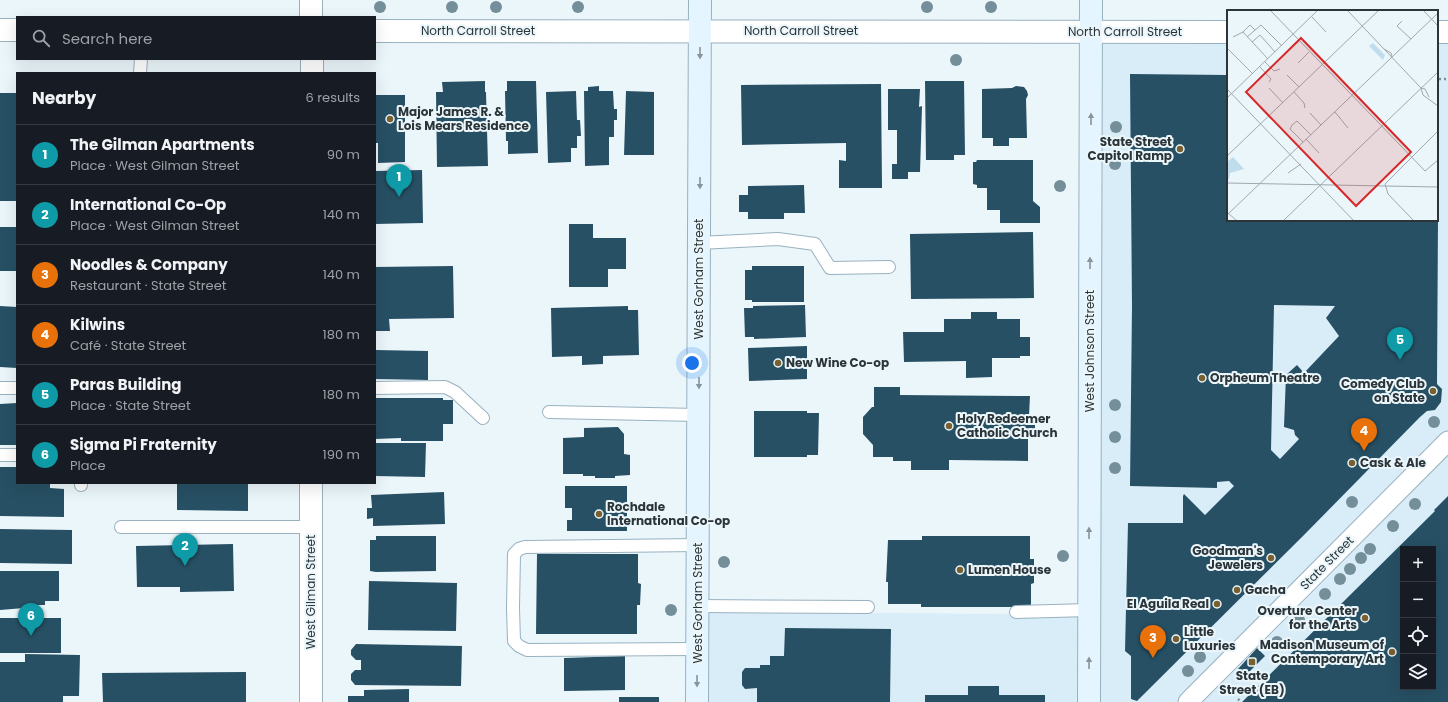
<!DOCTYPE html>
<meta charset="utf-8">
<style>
body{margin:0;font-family:Poppins,sans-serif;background:#20242c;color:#f1f3f6}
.controls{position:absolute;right:12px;bottom:12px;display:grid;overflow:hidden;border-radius:0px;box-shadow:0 4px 16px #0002}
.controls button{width:36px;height:36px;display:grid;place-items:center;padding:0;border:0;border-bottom:1px solid #363941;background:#171b24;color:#f1f3f6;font:20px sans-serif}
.you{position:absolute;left:692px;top:363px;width:14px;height:14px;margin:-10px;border:3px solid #fff;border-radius:50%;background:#1a73e8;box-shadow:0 0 0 6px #1a73e833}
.badge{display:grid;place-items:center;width:26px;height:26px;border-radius:50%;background:#bbb19d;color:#fff;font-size:13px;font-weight:700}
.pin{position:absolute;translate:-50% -33px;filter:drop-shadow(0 1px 2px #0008)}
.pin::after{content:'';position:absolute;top:21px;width:14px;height:12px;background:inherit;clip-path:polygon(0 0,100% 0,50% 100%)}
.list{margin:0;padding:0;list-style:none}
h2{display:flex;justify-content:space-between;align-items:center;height:52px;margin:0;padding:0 16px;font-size:17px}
h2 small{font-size:13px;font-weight:400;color:#9ea1a6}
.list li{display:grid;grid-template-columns:26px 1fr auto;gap:12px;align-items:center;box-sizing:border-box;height:60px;padding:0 16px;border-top:1px solid #363941}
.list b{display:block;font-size:15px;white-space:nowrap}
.list p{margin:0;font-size:13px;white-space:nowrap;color:#9ea1a6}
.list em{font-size:13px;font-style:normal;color:#9ea1a6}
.icon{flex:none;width:22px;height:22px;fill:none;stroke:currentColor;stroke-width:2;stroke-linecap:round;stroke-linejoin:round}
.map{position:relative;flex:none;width:1448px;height:702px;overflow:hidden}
.search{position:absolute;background:#171b24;box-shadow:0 4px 16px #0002;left:16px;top:16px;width:360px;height:44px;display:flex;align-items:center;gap:10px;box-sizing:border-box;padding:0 14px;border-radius:0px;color:#9ea1a6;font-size:15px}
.panel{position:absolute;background:#171b24;box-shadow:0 4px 16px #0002;left:16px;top:72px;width:360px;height:412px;border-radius:0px}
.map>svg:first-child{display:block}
</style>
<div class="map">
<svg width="1448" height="702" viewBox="0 0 1448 702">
<rect width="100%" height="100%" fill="#ebf6fb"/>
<!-- built -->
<path fill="#d9edf8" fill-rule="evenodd" d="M1091 32H1228V220H1437V32H1448V702H697L698 611 1089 615ZM1403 549H1433V687H1403Z"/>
<!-- building -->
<g fill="#275064" fill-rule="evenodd">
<path d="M1130 74 1228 75V220H1438L1437 384 1442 389 1441 402 1435 410 1427 411 1420 417 1302 537 1137 701 1131 699V656L1125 651 1128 523H1183V496L1184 494 1205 515 1234 486 1229 481 1217 482V488L1130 486 1132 306ZM1274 305 1335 306 1326 318 1339 336 1304 373 1297 365 1286 375 1284 427 1294 430 1295 435 1299 439 1280 459 1271 450Z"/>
<polygon points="1437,76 1439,76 1438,146 1437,146"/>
<polygon points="485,81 485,92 486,92 488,166 437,167 436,92 443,92 442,82"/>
<polygon points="507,81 536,81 538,153 508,154 508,141 506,141 505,91 507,91"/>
<polygon points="925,81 964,81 965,155 954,155 954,160 926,160"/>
<polygon points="881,84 882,188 839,188 839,160 846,161 846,143 742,145 741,85"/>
<polygon points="599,86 599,91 613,91 614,109 617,109 617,120 614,120 614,137 609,137 609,165 585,166 584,91 588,91 588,87"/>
<polygon points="1016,86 1024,87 1027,91 1028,95 1026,99 1027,138 1009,138 1009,146 993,146 993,138 982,138 982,89 1012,88"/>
<polygon points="888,89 920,89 919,107 922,106 920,172 908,172 908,179 892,179 892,164 897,164 897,130 888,130"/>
<polygon points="576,91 577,120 580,120 581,136 577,136 577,148 571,148 571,162 548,163 546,92"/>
<polygon points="626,91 654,92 654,155 624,155"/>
<rect x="0" y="93" width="17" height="108"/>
<polygon points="375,95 405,95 405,162 378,163 378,143 375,143"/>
<polygon points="977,160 1033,160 1033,201 1040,207 1040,223 1000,223 1000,210 987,210 987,188 977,188 977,185 973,184 973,162 976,162"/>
<polygon points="422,170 423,223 375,224 375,171"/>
<polygon points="804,185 805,213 784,213 784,219 748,219 748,212 739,212 739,195 748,195 748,186"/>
<polygon points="569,224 593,224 593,238 626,238 626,269 608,269 608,287 569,287"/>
<rect x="0" y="227" width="17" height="44"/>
<polygon points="1033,232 1034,298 911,299 910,234"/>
<polygon points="453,266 454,318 389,319 390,331 375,331 375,267"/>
<polygon points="752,266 804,266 804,302 752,302 752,300 745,300 745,270 752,270"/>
<polygon points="805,305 806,337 754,339 754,337 745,337 744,308 753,308 753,306"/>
<polygon points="0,306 17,307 17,368 0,367"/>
<polygon points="628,306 628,310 638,310 639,355 603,356 603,364 582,365 582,356 552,357 551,308"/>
<polygon points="971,312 997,312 997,319 1020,319 1020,337 1030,337 1030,356 1020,356 1020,358 992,358 992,377 966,378 966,361 904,362 903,332 944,332 944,319 971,319"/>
<polygon points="807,346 807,379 749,381 748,348"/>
<polygon points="375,350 428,351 428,380 375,379"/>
<polygon points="874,387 900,387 900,395 1030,396 1029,416 1035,416 1035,438 1028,438 1028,461 949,460 949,470 911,470 911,461 893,461 893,457 873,457 873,445 863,434 863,417 872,407 874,407"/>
<polygon points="375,398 443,398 443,400 453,400 453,424 443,424 443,441 401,441 401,438 375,439"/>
<polygon points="17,403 17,445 0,445 0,404"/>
<polygon points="754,411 807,411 807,413 819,413 818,455 807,455 807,457 754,457"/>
<polygon points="618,427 624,434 624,454 630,455 630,475 615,476 615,478 595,478 595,476 583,476 583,474 563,474 563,438 584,437 584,428"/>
<polygon points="375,443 426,443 425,477 375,476"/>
<polygon points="0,467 17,467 17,483 50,483 50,488 64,489 64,517 0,516"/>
<polygon points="177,483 248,483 248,511 177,510"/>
<polygon points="565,486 627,486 627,531 567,531 567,520 572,520 572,508 565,508"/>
<polygon points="444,492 445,524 373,526 373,518 367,519 367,508 372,508 371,495"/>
<path d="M1448 496V702H1242L1435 511 1434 510ZM1403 549H1433V687H1403Z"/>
<polygon points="0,529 72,530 72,564 0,563"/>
<polygon points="376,536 436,536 436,571 376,572 370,571 370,540 376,540"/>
<polygon points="922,536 1030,536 1030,559 1034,559 1034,583 1031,584 1031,607 921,607 921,604 888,604 888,582 886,582 888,540 922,540"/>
<polygon points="233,544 234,591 180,592 180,587 137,587 136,546"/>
<polygon points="537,554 638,554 638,583 641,584 640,605 637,605 637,634 536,634"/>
<polygon points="0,571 59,571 59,601 45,601 45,605 24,605 24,608 0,610"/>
<polygon points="369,581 457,583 456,631 368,630"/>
<rect x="0" y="618" width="61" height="35"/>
<polygon points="785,628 891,629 890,702 757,702 757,688 745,689 742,685 742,672 745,668 760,668 760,665 770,665 770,656 784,656"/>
<polygon points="356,644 462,646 461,686 355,685 351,680 351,674 355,670 361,670 361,660 356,660 351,655 351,650"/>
<polygon points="1257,648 1265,656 1245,676 1238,669"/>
<polygon points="25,654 80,655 79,696 63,696 63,702 0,702 0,662 25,662"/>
<polygon points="625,656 625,690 564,691 564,658"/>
<polygon points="246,672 246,702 103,702 102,673"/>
<polygon points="968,686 999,686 999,695 1045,695 1045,702 925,702 925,695 968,695"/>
<polygon points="409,689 409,702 348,702 348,696 364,696 364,690"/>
<rect x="619" y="697" width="40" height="5"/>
</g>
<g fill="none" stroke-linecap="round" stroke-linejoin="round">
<!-- service casing -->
<g stroke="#99b1bf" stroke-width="14">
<g id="service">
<polyline points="140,73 141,59"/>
<polyline points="699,243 778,239 815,244 830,268 889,267"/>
<polyline points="0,388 17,388"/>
<polyline points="375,388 445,387 455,392 483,418"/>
<polyline points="549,412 699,415"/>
<polyline points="0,455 17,455"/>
<polyline points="81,485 81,483"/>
<polyline points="121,527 311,527"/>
<polyline points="698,606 868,607"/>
<polyline points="1016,612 1089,610"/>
<polyline points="697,649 527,650 519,646 514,641 513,608 514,554 519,549 525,547 698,545"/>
</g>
</g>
<!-- pedestrian casing -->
<g stroke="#99b1bf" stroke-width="21">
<polyline id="pedestrian" points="1188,702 1448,441"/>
</g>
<!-- minor casing -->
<g stroke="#99b1bf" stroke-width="24">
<g id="minor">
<polyline points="311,0 311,17"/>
<polyline points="0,30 17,30"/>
<polyline points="375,31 1228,32"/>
<polyline points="1437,32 1448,32"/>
<polyline points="312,73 312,59"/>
<polyline points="311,702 311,483"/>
</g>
</g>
<!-- secondary casing -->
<g stroke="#99b1bf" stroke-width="24">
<g id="secondary">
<polyline points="697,702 700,0"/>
<polyline points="1089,702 1091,0"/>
</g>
</g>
<!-- path -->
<g stroke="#828d92" stroke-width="2.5" stroke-dasharray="2 3" stroke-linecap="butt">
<polyline points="1439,79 1448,79"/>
<polyline points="1238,699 1241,702"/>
</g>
<!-- service -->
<use href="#service" stroke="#fff" stroke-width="12"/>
<!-- pedestrian -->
<use href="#pedestrian" stroke="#fff" stroke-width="19"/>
<!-- minor -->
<use href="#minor" stroke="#fff" stroke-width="22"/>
<!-- secondary -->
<use href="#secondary" stroke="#e4f5ff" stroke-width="22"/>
</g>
<!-- trees -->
<g fill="#748e9a">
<circle cx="380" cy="7" r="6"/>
<circle cx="452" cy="7" r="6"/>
<circle cx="496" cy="7" r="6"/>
<circle cx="578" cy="7" r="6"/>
<circle cx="927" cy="7" r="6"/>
<circle cx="991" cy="7" r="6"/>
<circle cx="956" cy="60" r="6"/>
<circle cx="1116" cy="127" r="6"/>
<circle cx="1115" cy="164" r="6"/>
<circle cx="1060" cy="186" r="6"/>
<circle cx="1115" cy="405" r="6"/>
<circle cx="1434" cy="422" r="6"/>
<circle cx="1115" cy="437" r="6"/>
<circle cx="1115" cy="468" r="6"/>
<circle cx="1352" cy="502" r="6"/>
<circle cx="1415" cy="504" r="6"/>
<circle cx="1393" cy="526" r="6"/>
<circle cx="1370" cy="549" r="6"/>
<circle cx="1063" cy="556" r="6"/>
<circle cx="1361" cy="558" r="6"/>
<circle cx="724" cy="562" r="6"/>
<circle cx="1350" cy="569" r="6"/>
<circle cx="1340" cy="579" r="6"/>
<circle cx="1325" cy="594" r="6"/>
<circle cx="671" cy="610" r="6"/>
<circle cx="1299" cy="620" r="6"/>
<circle cx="1277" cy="642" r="6"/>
<circle cx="1200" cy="657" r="6"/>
<circle cx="1188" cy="671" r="6"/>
</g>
<!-- one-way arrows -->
<defs><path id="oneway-solid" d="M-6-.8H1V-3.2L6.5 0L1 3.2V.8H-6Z"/></defs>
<g fill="#87949c">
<use href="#oneway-solid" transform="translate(700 53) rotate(90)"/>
<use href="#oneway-solid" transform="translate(1091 119) rotate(-90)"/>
<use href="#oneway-solid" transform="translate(700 183) rotate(90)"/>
<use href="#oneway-solid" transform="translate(1090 263) rotate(-90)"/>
<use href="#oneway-solid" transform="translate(699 383) rotate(90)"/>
<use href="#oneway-solid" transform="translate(1089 533) rotate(-90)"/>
<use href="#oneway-solid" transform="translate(1089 663) rotate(-90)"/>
<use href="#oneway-solid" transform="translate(697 681) rotate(90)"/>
</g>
<!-- markers -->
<g fill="#796031" stroke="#ebf6fb" stroke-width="1.5">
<circle cx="390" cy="119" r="4"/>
<circle cx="1180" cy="149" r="4"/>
<circle cx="778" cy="363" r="4"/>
<circle cx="1202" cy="378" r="4"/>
<circle cx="1433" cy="391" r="4"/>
<circle cx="949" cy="426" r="4"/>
<circle cx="1352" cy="463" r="4"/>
<circle cx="599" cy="514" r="4"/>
<circle cx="1271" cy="558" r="4"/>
<circle cx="960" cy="570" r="4"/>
<circle cx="1237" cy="590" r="4"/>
<circle cx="1217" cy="604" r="4"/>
<circle cx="1365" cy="618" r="4"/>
<circle cx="1176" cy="639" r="4"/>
<circle cx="1392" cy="652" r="4"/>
<rect x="1248" y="658" width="8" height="8" rx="2"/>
</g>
<g text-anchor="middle" stroke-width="4" stroke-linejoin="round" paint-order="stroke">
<!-- street labels -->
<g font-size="12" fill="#2a3439" stroke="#ebf6fb">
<text x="478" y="35">North Carroll Street</text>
<text x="801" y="35">North Carroll Street</text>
<text x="1125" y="36">North Carroll Street</text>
<text transform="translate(699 279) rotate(-90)" y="4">West Gorham Street</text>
<text transform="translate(1090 351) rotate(-90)" y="4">West Johnson Street</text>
<text transform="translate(1327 563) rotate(-45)" y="4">State Street</text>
<text transform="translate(311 592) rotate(-90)" y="4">West Gilman Street</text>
<text transform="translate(698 603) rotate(-90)" y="4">West Gorham Street</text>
</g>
<!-- poi labels -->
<g font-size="12" font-weight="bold" fill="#2a3439" stroke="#ebf6fb" text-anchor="start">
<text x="398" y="116">Major James R. &amp;<tspan x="398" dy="14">Lois Mears Residence</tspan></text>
<text x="1172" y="146" text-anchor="end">State Street<tspan x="1172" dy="14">Capitol Ramp</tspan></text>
<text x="786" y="367">New Wine Co-op</text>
<text x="1210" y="382">Orpheum Theatre</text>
<text x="1425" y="388" text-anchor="end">Comedy Club<tspan x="1425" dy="14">on State</tspan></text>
<text x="957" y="423">Holy Redeemer<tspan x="957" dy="14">Catholic Church</tspan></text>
<text x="1360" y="467">Cask &amp; Ale</text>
<text x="607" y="511">Rochdale<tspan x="607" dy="14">International Co-op</tspan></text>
<text x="1263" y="555" text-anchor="end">Goodman's<tspan x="1263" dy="14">Jewelers</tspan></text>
<text x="968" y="574">Lumen House</text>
<text x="1245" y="594">Gacha</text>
<text x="1209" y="608" text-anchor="end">El Aguila Real</text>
<text x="1357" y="615" text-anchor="end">Overture Center<tspan x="1357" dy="14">for the Arts</tspan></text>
<text x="1184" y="636">Little<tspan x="1184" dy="14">Luxuries</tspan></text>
<text x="1384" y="649" text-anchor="end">Madison Museum of<tspan x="1384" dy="14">Contemporary Art</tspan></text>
<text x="1252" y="680" text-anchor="middle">State<tspan x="1252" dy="14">Street (EB)</tspan></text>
</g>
</g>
<!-- overview -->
<g transform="translate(1227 10)">
<rect width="211" height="211" fill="#ebf6fb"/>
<path d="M146 33 158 45 156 50 142 36ZM6 147 17 159 3 163 2 169H0V152Z" fill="#c0dded"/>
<path fill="none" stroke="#9ea8ad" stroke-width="1" d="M43 0 198 161 211 150M120 0 194 78 196 85 211 96M196 0 211 16M85 7 99 22M175 11 170 16 184 29M16 22 23 15 28 20M6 27 16 22 41 49M20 27 34 15 55 36M25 32 33 25 48 42M0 38 26 64M157 39 164 43 165 47M38 52 47 61 53 59M71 53 82 42M33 57 44 69 42 72M60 65 72 77M42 78 56 93M194 78 198 79 202 87M0 79 127 211M67 82 77 93 78 98M0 88 91 0M108 102 121 118M83 103 94 115M79 129 92 143M76 132 63 119 65 115 70 111 84 125M0 146 152 0M61 163 74 154M0 173 211 177M0 202 10 211M0 205 211 3M56 211 211 62M187 211 161 184 158 174 211 121"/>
<path fill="#d62828" fill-opacity="0.15" stroke="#d62828" stroke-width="2" d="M74 28 184 142 129 196 19 82Z"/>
<rect width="211" height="211" fill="none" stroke="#2a3439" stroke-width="2"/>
</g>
</svg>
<div class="controls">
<button>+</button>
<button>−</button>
<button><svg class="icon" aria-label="locate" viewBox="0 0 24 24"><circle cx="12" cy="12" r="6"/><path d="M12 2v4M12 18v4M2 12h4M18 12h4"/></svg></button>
<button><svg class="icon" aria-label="layers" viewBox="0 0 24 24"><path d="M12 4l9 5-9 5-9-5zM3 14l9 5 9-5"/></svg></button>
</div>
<div class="you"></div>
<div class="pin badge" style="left:399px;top:197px;background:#0f9aa8">1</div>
<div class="pin badge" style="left:185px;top:566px;background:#0f9aa8">2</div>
<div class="pin badge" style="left:1153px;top:658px;background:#e8710a">3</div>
<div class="pin badge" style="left:1364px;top:451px;background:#e8710a">4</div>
<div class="pin badge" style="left:1400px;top:360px;background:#0f9aa8">5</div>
<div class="pin badge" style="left:31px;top:636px;background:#0f9aa8">6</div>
<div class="search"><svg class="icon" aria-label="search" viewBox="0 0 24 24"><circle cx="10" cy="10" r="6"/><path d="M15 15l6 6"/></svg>Search here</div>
<section class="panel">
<h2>Nearby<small>6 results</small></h2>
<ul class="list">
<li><span class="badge" style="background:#0f9aa8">1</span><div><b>The Gilman Apartments</b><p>Place · West Gilman Street</p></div><em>90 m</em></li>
<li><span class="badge" style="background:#0f9aa8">2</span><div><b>International Co-Op</b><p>Place · West Gilman Street</p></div><em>140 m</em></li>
<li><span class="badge" style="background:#e8710a">3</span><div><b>Noodles &amp; Company</b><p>Restaurant · State Street</p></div><em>140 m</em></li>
<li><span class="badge" style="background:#e8710a">4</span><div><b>Kilwins</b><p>Café · State Street</p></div><em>180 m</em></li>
<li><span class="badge" style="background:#0f9aa8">5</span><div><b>Paras Building</b><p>Place · State Street</p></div><em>180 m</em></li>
<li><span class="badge" style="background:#0f9aa8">6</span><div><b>Sigma Pi Fraternity</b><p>Place</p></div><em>190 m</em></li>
</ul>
</section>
</div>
